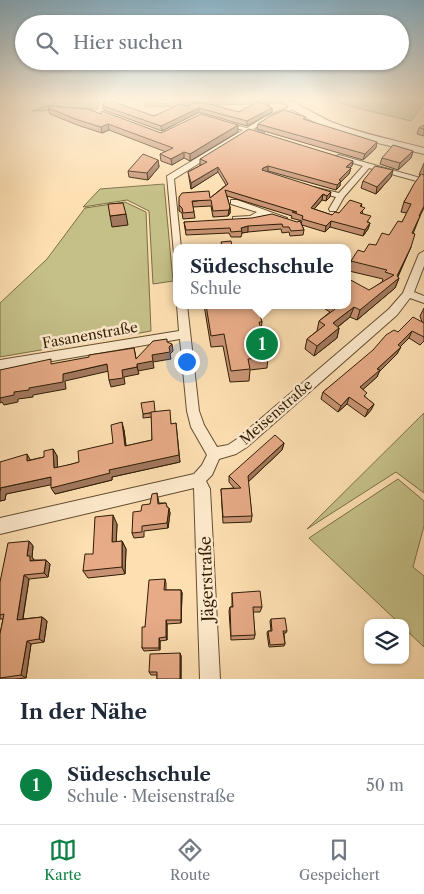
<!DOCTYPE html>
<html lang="de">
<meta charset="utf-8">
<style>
body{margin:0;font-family:"Libre Caslon Text",serif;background:#f6f6f7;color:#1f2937}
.controls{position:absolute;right:15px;bottom:15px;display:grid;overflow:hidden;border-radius:10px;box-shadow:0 1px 4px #0004}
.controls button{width:45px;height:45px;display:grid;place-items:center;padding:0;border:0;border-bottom:1px solid #e0e1e3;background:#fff;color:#1f2937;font:25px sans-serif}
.you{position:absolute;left:186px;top:361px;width:18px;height:18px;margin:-12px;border:4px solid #fff;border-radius:50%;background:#1a73e8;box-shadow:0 0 0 8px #1a73e833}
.badge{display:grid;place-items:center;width:32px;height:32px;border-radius:50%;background:#0b8043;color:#fff;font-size:16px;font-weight:700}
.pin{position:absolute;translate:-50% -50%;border:2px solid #fff;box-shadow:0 1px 5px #0006}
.popup{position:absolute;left:173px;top:244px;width:178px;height:65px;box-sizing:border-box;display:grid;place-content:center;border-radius:10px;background:#fff;filter:drop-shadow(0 1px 4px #0005);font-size:16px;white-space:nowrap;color:#747a83}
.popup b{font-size:19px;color:#1f2937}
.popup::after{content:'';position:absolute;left:50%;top:100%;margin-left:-10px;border:10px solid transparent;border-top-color:#fff}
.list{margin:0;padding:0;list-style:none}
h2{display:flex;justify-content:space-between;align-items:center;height:65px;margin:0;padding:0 20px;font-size:21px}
h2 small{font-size:16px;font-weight:400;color:#747a83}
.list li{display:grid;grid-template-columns:32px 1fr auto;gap:15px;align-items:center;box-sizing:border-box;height:80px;padding:0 20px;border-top:1px solid #e0e1e3}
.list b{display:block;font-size:19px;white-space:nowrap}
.list p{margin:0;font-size:16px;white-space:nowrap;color:#747a83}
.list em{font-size:16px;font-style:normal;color:#747a83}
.icon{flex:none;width:28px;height:28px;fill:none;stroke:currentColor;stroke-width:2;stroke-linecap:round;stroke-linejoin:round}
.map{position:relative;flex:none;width:424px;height:679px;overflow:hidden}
.search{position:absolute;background:#fff;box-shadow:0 1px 4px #0004;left:15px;right:15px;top:15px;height:55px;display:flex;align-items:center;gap:12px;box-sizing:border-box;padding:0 18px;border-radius:28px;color:#747a83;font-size:19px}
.sheet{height:145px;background:#fff}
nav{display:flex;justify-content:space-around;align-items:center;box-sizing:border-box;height:70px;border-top:1px solid #e0e1e3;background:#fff;font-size:14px;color:#747a83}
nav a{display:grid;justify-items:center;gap:2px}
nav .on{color:#0b8043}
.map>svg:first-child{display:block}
</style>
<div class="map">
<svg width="424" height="679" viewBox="0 0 424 679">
<rect width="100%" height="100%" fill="#fddfb2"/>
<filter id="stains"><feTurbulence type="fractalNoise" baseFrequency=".004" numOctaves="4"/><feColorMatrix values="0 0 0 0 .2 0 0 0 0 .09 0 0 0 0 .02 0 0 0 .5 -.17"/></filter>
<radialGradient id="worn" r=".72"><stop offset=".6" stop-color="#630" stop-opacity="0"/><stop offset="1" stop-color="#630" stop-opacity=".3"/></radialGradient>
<!-- green -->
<g fill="#c5c088" stroke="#7a6e46">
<polygon points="67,98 100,98 97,109 32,111"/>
<polygon points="143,98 152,98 155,104 265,98 275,98 282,103 146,107"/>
<polygon points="328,98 424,98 424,103 411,121 353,107"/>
<polygon points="164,184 173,281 153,284 149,211 127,200 83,207 100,189"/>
<polygon points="125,202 146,212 151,331 0,357 0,303 47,259 85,208"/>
<polygon points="424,413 424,493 396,472 307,529"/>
<polygon points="398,479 424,501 424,526 413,567 424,576 424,647 405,629 405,623 399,623 309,538"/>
</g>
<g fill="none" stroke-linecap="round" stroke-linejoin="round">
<!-- minor casing -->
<g stroke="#634e30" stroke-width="2">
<g id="minor">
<polygon points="294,105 296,106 296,108 269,119 253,129 264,133 264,135 249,132 174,179 181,248 177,248 177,255 174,254 167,176 243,130 222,124 222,122 247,128 265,117"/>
<polygon points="339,155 424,179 424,183 369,168 344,197 336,211 330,211 329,209 336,197 313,191 313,187 339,193 363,166 337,158 335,157"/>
<polygon points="231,200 237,200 287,218 283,221 265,215 251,221 233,221 233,217 250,216 257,212 231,204"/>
<polygon points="424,251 424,266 414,292 424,296 424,303 410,298 397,315 247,447 236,454 219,459 212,475 206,481 210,489 220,679 200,679 194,488 0,534 0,518 194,474 202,465 207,455 191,427 187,411 180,339 0,370 0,360 179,331 177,305 187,305 199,411 204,425 217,447 228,445 237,439 389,309 403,293 419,254"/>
</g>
</g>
<!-- tertiary casing -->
<g stroke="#634e30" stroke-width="2">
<path id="tertiary" d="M278 98C292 98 318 117 334 123 363 134 394 140 424 148V154C376 142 316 133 278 98Z"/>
</g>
<!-- minor -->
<use href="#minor" fill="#feeacd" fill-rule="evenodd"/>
<!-- tertiary -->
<use href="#tertiary" fill="#feeacd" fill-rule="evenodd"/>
</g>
<!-- wall -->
<g fill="#c79374" stroke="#301d04">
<polygon points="269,105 269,107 272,108 272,112 247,126 199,112 162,131 104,110 103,106 154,116 188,106 239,112"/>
<polygon points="48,108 101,114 161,133 238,132 190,161 184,158 172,165 161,161 160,154 166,152 109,130 102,133 80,126 50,114"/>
<polygon points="306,120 376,148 363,160 257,129 258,124"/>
<polygon points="424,125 424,136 417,134 419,128"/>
<polygon points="413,151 411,158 398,170 380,164 382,158"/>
<polygon points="200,159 353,161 352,166 349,168 351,168 349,174 340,183 340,186 336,190 268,171 266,172 330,197 326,201 322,200 314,209 332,215 339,213 362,204 361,207 363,214 369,223 370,223 368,229 363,236 330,227 325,232 302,225 304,230 303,235 290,236 289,232 282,233 281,229 248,232 242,233 241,237 231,237 229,233 186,235 184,222 301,224 302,221 291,218 292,216 227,196 230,207 230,213 228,216 213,217 211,206 193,207 195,218 183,219 182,213 179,211 179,205 210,198 226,185 218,172 191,189 188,172 201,165 200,165"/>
<polygon points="158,160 159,167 148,180 129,177 128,171"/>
<polygon points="424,163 424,208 420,216 413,234 407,256 398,277 399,278 395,288 357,320 350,317 338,327 339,328 337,338 314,356 305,349 307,339 317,331 319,321 330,312 319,305 347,305 382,282 383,279 349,271 351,261 376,245 389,235 402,222 407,213 401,212 404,202 420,176 419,175"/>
<polygon points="393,170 391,177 376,194 361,188 363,181"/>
<polygon points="204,305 259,305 258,309 262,322 261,331 268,357 267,368 250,370 249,381 230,382 223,346 211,347"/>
<polygon points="424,308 424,341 420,345 409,338 400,347 397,354 379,372 377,377 363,389 365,397 374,404 371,410 365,417 347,404 338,412 321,399 323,392 398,332 422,322 420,316"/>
<polygon points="155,412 172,424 180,462 112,477 112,480 55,494 51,484 6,494 5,500 0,501 30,460 44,457 53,449 57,456 57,468 72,464 79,462 113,443 124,430 126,446 152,440 152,417 143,418 143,414"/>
<polygon points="284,443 282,450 248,482 252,516 251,522 223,523 221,489 234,488 229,482 229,476"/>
<polygon points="157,493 159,503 166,503 167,507 170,513 168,528 144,531 144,537 134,538 132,533 141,511 150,504"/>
<polygon points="117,524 116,542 122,541 126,549 125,574 88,578 83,571"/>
<polygon points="29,541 33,546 32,557 34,560 46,560 50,564 48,577 29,579 23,619 42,617 47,621 44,642 31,644 26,678 15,679 0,679 0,634 3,619 0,619 0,582"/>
<polygon points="165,579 166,583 166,590 181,590 182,593 181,623 167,624 167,640 160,641 160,650 144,651 142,648 145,627"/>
<polygon points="232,593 262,607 260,612 253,612 255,635 254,639 231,640 229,611 230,607 232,607"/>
<polygon points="271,619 287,631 286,633 284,633 285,644 284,646 269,647 267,633 268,631 271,631 270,621"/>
<polygon points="180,653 181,656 181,679 157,679 157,675 151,675 149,672"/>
</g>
<!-- shaded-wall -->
<g fill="#a2785e" stroke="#301d04">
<polygon points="269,105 269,110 272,108 272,112 247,126 247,121"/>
<polygon points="199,108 199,112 162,131 161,126"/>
<polygon points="108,124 109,130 102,133 101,127"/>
<polygon points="238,125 238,132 190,161 190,154"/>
<polygon points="377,142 376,148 363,160 365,154"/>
<polygon points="413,151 411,158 398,170 400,163"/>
<polygon points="184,152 184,158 172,165 171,159"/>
<polygon points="158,160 159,167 148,180 147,173"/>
<polygon points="353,161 352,166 345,173 346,167"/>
<polygon points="268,166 268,171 262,173 261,176 263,168"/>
<polygon points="218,167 218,172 191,189 191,183"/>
<polygon points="351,168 349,174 340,183 340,186 336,190 339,180"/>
<polygon points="393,170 391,177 376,194 377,187"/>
<polygon points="331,192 330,197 326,201 327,196"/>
<polygon points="323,194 322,200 310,214 311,208"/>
<polygon points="230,207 230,213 228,216 229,210"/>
<polygon points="126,214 128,225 112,227 110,216"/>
<polygon points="331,221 330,227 325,232 326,226"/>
<polygon points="370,223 368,229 363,236 365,230"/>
<polygon points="248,226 248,232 242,233 241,228"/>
<polygon points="411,247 407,256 395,281 399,278 395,288 357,320 360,310 397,276"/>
<polygon points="354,307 350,317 330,333 333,323"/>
<polygon points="339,328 337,338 314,356 317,346"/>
<polygon points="412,331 409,338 395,352 398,345"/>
<polygon points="172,344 173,351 170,354 171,359 153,362 154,368 138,371 134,348 137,364 152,355 169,347"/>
<polygon points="401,347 397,354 379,372 377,377 358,394 360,387 377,369"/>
<polygon points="107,364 109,371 65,381 66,389 33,395 33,397 18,399 18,402 4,405 2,402 0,403 0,395 14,392 29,388 63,374"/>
<polygon points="137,367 139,374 124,377 125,384 111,387 109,380 122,370"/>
<polygon points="349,397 347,404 338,412 341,406"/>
<polygon points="374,404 371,410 365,417 368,410"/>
<polygon points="122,422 124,430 127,453 125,446"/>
<polygon points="176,423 180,462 112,477 112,480 55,494 51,488 109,470"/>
<polygon points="284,443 282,450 247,483 248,476"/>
<polygon points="53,449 57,456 58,475 54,468"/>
<polygon points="27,454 31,461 27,461"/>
<polygon points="51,477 55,484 6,494 5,500 0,501 0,488"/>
<polygon points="169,508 170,513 168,528 167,523"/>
<polygon points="113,515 117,524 116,550 112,542"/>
<polygon points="29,541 33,546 32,557 34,560 30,561 27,556"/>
<polygon points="122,541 126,549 125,574 122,567"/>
<polygon points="46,560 50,564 48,577 44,573"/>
<polygon points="24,575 29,579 22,623 17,620"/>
<polygon points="181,590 182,593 181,623"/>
<polygon points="42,617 47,621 44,642 39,639"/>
<polygon points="166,620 167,624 167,640 166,637"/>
<polygon points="159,638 160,641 160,650 159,648"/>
<polygon points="27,641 31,644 26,678 21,675"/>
<polygon points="180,653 181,656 181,679 180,679"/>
</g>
<!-- building -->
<g fill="#e7ab87" stroke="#301d04">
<polygon points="105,99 154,116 180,104 188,106 192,103 209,104 239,112 257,102 269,105 267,106 272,108 247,121 199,108 161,126 103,106"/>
<polygon points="49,106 88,109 101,114 102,111 161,133 201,114 238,125 190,154 184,152 171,159 160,154 173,148 108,124 101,127 78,120 48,108"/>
<polygon points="284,110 306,117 303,119 377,142 365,154 258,124 270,116"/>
<polygon points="424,125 424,129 419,128"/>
<polygon points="249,129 353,161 346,167 351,168 339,180 341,181 337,185 268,166 263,168 262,170 331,192 327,196 323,194 311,208 332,215 335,212 339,213 350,200 362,204 360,206 365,208 360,213 371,216 367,222 370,223 365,230 331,221 326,226 302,219 303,216 292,212 297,212 225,190 230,207 229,210 213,211 211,200 192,201 194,212 183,213 182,208 179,205 179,197 182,193 209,191 210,198 228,184 218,167 191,183 188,172 207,162 200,159"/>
<polygon points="393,145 413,151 400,163 382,158"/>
<polygon points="143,154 158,160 147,173 128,171"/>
<polygon points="375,166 393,170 377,187 363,181"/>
<polygon points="421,174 424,175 424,206 419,216 420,216 412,233 415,234 411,247 397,276 399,278 360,310 354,307 333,323 339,328 317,346 307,339 325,325 319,321 339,306 338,305 347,305 347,278 369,290 394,275 385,272 387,270 351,261 358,250 364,252 369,244 376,245 382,233 389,235 398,221 402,222 411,204 404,202 414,184"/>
<polygon points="123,203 126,214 110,216 108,204"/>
<polygon points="272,214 297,222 300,221 304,230 291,231 289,227 283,227 282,224 248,226 241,228 242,231 231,232 230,228 186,230 184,222 252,218"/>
<polygon points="231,241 232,246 246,245 247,248 208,248 222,246 221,242"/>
<polygon points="206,305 257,305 262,322 259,322 268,357 248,359 250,369 231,371 224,334 211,336"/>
<polygon points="413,317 424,323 424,337 412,331 398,345 401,347 377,369 380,370 360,387 367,393 364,396 374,404 368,410 349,397 341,406 323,392 373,350 386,335 394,330 398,332"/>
<polygon points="167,339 167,342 172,344 169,347 170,352 152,355 153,361 137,364 137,367 122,370 123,378 109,380 107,364 63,374 63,382 29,388 29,390 14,392 14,395 0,398 0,370 51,359 51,364 89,357 89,355 134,348 136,359 153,341"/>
<polygon points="154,401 155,412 143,414 141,403"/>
<polygon points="170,410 171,424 176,423 179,455 109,470 110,473 51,488 51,477 0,488 0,491 0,462 27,454 27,461 44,457 44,451 53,449 54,468 72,464 79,462 78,451 113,443 111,425 122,422 125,446 152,440 151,412"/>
<polygon points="275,435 284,443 248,476 252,516 223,517 221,489 241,488 229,476"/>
<polygon points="157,493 158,504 166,503 167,507 169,508 167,523 142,526 142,532 132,533 133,512 141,511 142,505 150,504 152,494"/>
<polygon points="113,515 112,542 122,541 122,567 83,571 85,554 93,554 95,517"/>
<polygon points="29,541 27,556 30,556 30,561 46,560 44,573 24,575 17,620 42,617 39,639 27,641 21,675 0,678 0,634 4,614 0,615 0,582 8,543"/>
<polygon points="165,579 164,590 181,590 181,620 166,620 166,637 159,638 159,648 142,648 142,627 145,627 149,580"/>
<polygon points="260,591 262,607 253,607 255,635 231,636 230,607 233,607 232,593"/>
<polygon points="285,618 287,631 283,631 285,644 270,645 268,631 272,631 271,619"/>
<polygon points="180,653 180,679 157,679 157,672 149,672 150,654"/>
</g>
<!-- sky -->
<linearGradient id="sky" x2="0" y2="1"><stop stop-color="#8bb8d0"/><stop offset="0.51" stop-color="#fef1dc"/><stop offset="1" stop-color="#fef1dc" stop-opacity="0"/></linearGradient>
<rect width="424" height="194" fill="url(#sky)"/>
<g text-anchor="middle" stroke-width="5" stroke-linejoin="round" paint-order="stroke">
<!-- street labels -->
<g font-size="14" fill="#301d04" stroke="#feeacd">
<text transform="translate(90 335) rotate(-10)" y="5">Fasanenstraße</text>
<text transform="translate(276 412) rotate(-41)" y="5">Meisenstraße</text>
</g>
<!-- near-street labels -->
<g font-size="16" fill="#301d04" stroke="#feeacd">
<text transform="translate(206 579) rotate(-92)" y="6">Jägerstraße</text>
</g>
</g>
<rect width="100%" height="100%" filter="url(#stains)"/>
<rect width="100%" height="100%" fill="url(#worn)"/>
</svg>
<div class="controls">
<button><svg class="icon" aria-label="layers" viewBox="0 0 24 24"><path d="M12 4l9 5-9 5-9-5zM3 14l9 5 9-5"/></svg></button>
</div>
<div class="you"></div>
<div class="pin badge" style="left:262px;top:344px">1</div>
<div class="popup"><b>Südeschschule</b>Schule</div>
<div class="search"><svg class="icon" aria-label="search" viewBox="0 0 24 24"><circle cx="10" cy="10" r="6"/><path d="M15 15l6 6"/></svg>Hier suchen</div>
</div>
<section class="sheet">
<h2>In der Nähe<small></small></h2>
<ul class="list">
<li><span class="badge">1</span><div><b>Südeschschule</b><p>Schule · Meisenstraße</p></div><em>50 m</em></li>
</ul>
</section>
<nav>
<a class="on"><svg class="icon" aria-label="map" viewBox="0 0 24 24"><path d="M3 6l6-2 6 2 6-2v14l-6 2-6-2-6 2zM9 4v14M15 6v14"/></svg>Karte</a>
<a><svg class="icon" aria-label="directions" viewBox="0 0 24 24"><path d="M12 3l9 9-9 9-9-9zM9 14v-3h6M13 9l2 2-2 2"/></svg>Route</a>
<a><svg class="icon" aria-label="saved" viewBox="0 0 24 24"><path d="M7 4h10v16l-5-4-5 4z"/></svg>Gespeichert</a>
</nav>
